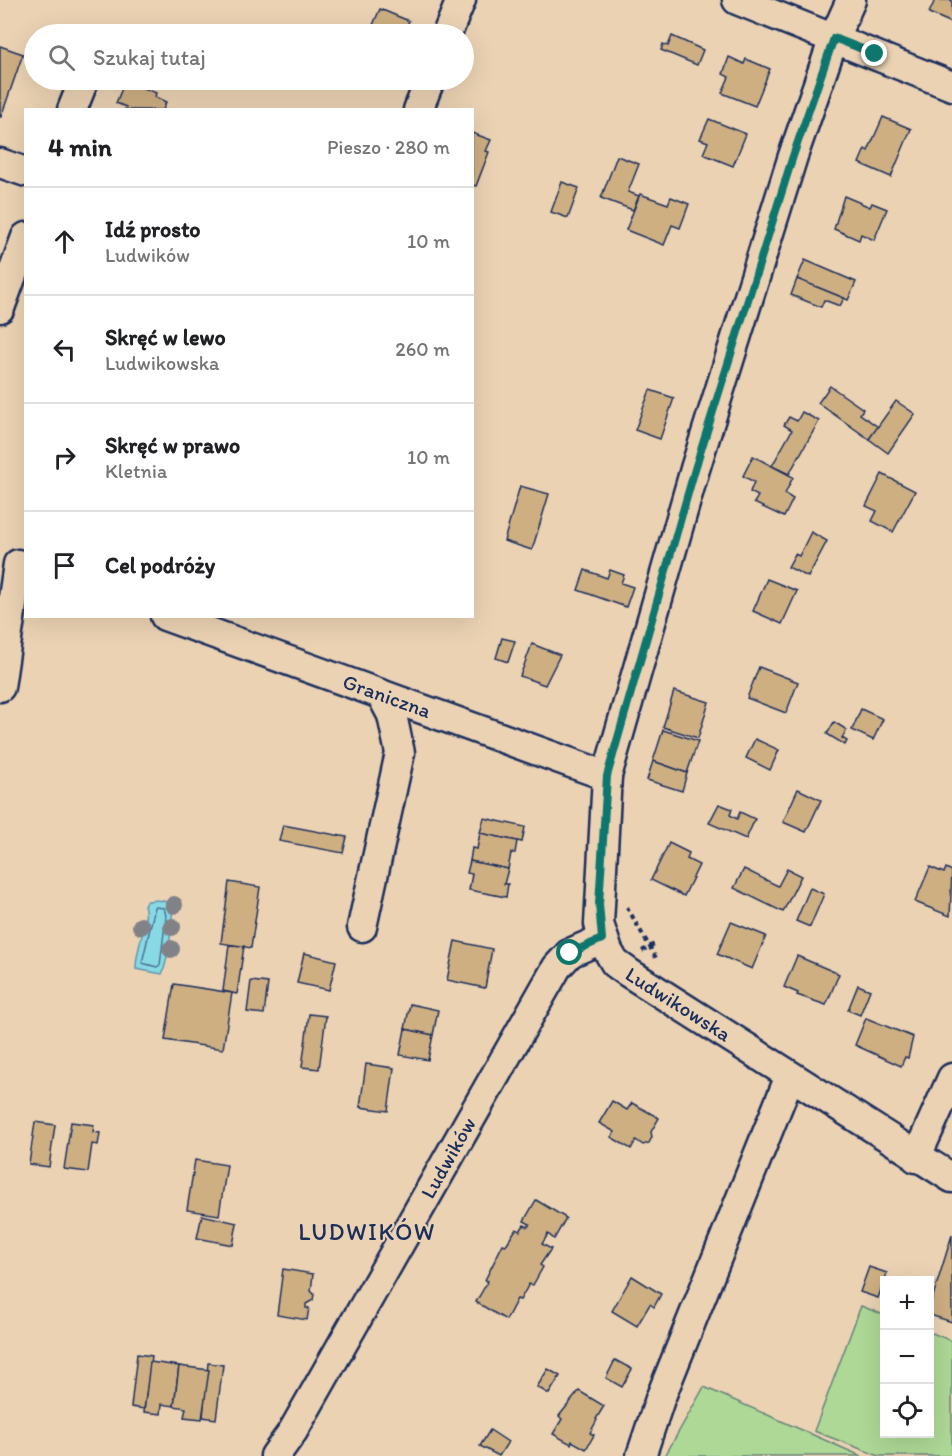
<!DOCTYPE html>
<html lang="pl">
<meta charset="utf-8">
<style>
body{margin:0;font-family:Itim,sans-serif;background:#f6f6f6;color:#202124}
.controls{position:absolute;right:18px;bottom:18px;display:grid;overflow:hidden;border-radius:0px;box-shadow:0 6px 24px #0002}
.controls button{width:54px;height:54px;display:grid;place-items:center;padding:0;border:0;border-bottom:2px solid #e0e0e0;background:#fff;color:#202124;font:30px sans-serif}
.stop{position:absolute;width:18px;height:18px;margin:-14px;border:4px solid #0f766e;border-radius:50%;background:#fff}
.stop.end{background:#0f766e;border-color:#fff;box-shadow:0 2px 6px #0008}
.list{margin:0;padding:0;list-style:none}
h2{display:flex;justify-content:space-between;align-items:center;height:78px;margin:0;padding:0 24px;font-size:26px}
h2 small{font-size:20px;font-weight:400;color:#757577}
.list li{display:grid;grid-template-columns:39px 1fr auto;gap:18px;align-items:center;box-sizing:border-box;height:108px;padding:0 24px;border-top:2px solid #e0e0e0}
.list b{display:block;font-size:22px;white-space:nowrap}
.list p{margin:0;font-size:20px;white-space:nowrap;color:#757577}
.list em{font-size:20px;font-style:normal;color:#757577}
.icon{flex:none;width:33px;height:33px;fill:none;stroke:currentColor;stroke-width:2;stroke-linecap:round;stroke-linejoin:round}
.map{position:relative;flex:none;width:952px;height:1456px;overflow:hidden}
.search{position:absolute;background:#fff;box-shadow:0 6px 24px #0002;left:24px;top:24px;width:450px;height:66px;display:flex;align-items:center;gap:15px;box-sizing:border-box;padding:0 21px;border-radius:33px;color:#757577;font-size:22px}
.panel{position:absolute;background:#fff;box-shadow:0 6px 24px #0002;left:24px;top:108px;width:450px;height:510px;border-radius:0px}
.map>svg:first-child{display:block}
</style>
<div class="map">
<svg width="952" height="1456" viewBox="0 0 952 1456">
<rect width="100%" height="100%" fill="#ebd2b3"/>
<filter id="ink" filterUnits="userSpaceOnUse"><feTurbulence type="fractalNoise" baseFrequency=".0167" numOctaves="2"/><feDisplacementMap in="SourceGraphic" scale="12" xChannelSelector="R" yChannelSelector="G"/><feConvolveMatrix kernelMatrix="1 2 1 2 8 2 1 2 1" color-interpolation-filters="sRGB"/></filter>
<g filter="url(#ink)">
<!-- green -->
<g fill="#aed896" stroke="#64847a" stroke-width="1.5">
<polygon points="861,1306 884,1315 884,1434 930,1434 930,1332 952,1341 952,1456 879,1456 814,1431"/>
<polygon points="704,1387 861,1456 665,1456"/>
</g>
<!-- water -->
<path fill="#89d9e5" stroke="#5d95af" stroke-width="1.5" d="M148 901C154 900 167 899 171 906 175 914 167 964 162 974L136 969C135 950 150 920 144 905Z"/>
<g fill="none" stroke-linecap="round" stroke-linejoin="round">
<!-- shore -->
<polygon stroke="#477394" stroke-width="1.5" points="155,907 164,908 166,916 160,965 157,967 142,963"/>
</g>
<!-- building -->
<g fill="#ceaf82" stroke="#1b2f5e" stroke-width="1.5">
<polygon points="935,0 952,0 952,23 929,13"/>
<polygon points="380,9 409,21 403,34 369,34"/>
<polygon points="672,36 703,50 697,65 661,50 663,44 668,46"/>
<polygon points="0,46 23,54 1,117 0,117"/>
<polygon points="729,57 744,64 746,59 770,69 755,106 722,93 729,77 723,74"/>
<polygon points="125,81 156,93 155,97 166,102 163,110 125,110 126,107 116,103"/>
<polygon points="883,117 911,129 891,177 859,163 865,149 868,151"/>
<polygon points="709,119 746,134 733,166 703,154 708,142 700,139"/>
<polygon points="472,133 491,140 486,151 489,152 476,186 472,185"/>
<polygon points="617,156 639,164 628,192 639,196 633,210 601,198"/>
<polygon points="562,182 579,188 568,218 551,212"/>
<polygon points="640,194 668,204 671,197 689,204 680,228 672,225 664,245 626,230"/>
<polygon points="844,196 870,207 872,203 887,209 874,240 861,234 859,240 834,229"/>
<polygon points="805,260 856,282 848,300 797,279"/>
<polygon points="797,279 844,298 840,306 824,300 821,307 791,295"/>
<polygon points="830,386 863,409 860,414 878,427 869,439 818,403"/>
<polygon points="650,390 674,398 660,439 635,430"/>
<polygon points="896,401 915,414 888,453 869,439"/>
<polygon points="802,412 819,421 789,474 772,466 792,430 784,425 789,417 797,421"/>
<polygon points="753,456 793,477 785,494 793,499 784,517 754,503 758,496 750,492 754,482 743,476"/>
<polygon points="882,474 915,491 893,532 872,521 877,511 866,506"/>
<polygon points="520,486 549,494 532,550 504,541"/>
<polygon points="811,532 827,541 808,577 788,567 795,554 799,556"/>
<polygon points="585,570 607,578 610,570 624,575 621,583 633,587 626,607 578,590"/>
<polygon points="767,579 797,591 782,624 753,611"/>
<polygon points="502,638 515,641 508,662 496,658"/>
<polygon points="532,644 560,655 545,685 520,676"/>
<polygon points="759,667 798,682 786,713 747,698"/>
<polygon points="674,691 709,702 698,738 663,727"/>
<polygon points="861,709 883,719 873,740 852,730"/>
<polygon points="834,722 847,730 842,738 847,741 845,745 827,734"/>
<polygon points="663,730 698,741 687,773 653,761"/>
<polygon points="755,739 779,750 770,770 746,758"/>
<polygon points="653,761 687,773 682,791 647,780"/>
<polygon points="798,789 821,800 806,832 783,822"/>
<polygon points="719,804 732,809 730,815 737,819 740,812 755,819 746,839 709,823"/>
<polygon points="484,818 525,827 522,842 480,833"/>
<polygon points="283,825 347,837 343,853 279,841"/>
<polygon points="480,833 517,841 515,853 511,853 508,869 470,861 472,848 477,849"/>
<polygon points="669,843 689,853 687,859 699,865 684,896 651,880"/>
<polygon points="470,861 508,869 504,884 508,884 506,897 469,890 472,874 467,873"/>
<polygon points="930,867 944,873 946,868 952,871 950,916 915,902"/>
<polygon points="744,869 778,886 787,869 801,876 783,912 734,888"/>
<polygon points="229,882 260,887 251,948 221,943"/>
<polygon points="810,888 824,894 810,927 796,921"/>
<polygon points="731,922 766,936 752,969 717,954"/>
<polygon points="455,941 492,949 485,988 447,980"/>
<polygon points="229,945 244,946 237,994 223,991"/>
<polygon points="304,953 336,961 329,990 297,983"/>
<polygon points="797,956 839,974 826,1005 797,995 798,993 784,987"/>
<polygon points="251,981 268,983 264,1014 247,1012"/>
<polygon points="174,984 232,993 223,1049 165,1040"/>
<polygon points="858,985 870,990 860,1015 848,1010"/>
<polygon points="410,1004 438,1010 433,1035 405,1029"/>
<polygon points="309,1014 326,1016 319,1069 302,1067"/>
<polygon points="866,1018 913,1037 908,1058 905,1057 901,1066 855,1045"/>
<polygon points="405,1029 433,1035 428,1060 400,1055"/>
<polygon points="366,1064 394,1068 388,1111 360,1107"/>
<polygon points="612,1101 627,1110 632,1103 659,1118 651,1132 652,1137 649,1143 643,1145 636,1140 631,1149 611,1137 615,1132 599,1123"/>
<polygon points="35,1122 55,1125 49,1167 29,1164"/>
<polygon points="71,1122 94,1125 93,1132 100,1133 98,1145 92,1144 88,1172 64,1169"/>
<polygon points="195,1160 227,1165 219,1215 187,1210"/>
<polygon points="536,1200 566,1218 554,1239 548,1234 542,1244 551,1249 540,1265 543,1267 533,1285 529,1284 520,1300 517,1299 506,1320 476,1302 488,1281 485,1280 503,1244 506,1245 516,1229 520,1231 524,1225 528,1227 530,1224 524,1221"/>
<polygon points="202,1215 237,1223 233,1245 197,1238"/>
<polygon points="952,1235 952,1322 930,1315 930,1306"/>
<polygon points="869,1267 887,1273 878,1298 860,1292"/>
<polygon points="283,1269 313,1274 311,1291 314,1294 313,1300 306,1304 306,1308 309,1308 307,1320 277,1315"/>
<polygon points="632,1276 661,1294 654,1307 650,1304 637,1326 612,1311"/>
<polygon points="137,1354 152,1356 144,1409 131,1407"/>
<polygon points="615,1360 632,1369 622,1387 606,1378"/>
<polygon points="150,1362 179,1366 174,1406 162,1404 161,1414 144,1412"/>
<polygon points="208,1363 223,1365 216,1419 203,1417"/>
<polygon points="179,1366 209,1370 202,1419 184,1417 186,1408 174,1406"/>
<polygon points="548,1369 560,1376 549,1394 537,1387"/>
<polygon points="579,1391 604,1406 596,1419 597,1420 590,1433 594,1435 586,1449 572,1441 571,1444 553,1434 562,1419 559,1416"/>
<polygon points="490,1430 508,1442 499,1456 480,1446"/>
</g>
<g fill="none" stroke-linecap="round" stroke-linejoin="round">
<!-- minor casing -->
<g stroke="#1b2f5e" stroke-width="33">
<g id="minor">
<polyline points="737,0 952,86"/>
<path id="s1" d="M851 0 834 38 793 156 695 469 607 776 599 924 608 951 615 963 629 973 952 1178"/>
<polyline points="447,34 461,0"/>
<polyline points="72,110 84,80"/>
<polyline points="418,110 430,80"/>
<polyline points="0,163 26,172"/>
<polyline points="0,308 26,237"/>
<path id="s2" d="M165 616 607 776"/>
<polyline points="0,687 18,564"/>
<polyline points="362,927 400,753 392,715 381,694"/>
<polyline points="916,1158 952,1078"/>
<path id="s3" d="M275 1456 293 1431 557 967 570 953 602 939"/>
<polyline points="641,1456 660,1399 790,1076"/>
</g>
</g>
<!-- path -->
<g stroke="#1b2f5e" stroke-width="4" stroke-dasharray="4.5 4.5" stroke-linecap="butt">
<polyline points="627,907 656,958"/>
<polyline points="642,951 656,943"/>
</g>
<!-- minor -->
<use href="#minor" stroke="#ebd2b3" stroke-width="28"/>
</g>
<!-- trees -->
<g fill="#818288">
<circle cx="174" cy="905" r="9"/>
<circle cx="141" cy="926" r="9"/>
<circle cx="172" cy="927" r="9"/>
<circle cx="171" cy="949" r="9"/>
</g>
</g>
<g fill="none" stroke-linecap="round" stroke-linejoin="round" filter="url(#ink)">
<!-- route -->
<polyline stroke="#0f766e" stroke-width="8" points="570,953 602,939 599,904 607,776 695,469 793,156 834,38 875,54"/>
</g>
<g text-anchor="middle" stroke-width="4.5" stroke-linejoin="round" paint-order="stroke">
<!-- street labels -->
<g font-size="21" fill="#1b2f5e" stroke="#ebd2b3">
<text dy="7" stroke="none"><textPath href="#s2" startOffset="236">Graniczna</textPath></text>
<text dy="7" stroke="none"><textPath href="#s1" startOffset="1080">Ludwikowska</textPath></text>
<text dy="7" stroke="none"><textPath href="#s3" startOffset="345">Ludwików</textPath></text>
</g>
<!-- quarter labels -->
<g font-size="24" letter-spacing="1.5" fill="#1b2f5e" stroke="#ebd2b3">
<text x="367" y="1240">LUDWIKÓW</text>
</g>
</g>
</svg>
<div class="controls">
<button>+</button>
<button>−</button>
<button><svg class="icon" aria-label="locate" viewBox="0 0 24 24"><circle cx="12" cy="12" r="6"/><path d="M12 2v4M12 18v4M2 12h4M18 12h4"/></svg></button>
</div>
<div class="stop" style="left:570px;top:953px"></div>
<div class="stop end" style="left:875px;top:54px"></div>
<div class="search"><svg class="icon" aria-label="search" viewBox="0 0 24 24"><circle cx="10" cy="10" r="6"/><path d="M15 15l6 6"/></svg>Szukaj tutaj</div>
<section class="panel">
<h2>4 min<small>Pieszo · 280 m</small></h2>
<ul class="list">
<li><svg class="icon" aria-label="ahead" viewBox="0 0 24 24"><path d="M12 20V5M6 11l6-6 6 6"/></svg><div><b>Idź prosto</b><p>Ludwików</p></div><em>10 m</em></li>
<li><svg class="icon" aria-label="left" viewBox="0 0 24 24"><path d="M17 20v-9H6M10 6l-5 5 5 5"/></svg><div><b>Skręć w lewo</b><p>Ludwikowska</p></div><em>260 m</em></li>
<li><svg class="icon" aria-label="right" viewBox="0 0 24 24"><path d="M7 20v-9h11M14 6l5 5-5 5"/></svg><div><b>Skręć w prawo</b><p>Kletnia</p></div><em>10 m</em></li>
<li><svg class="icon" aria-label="arrive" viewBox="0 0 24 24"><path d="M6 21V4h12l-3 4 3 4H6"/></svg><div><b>Cel podróży</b></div></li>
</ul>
</section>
</div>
